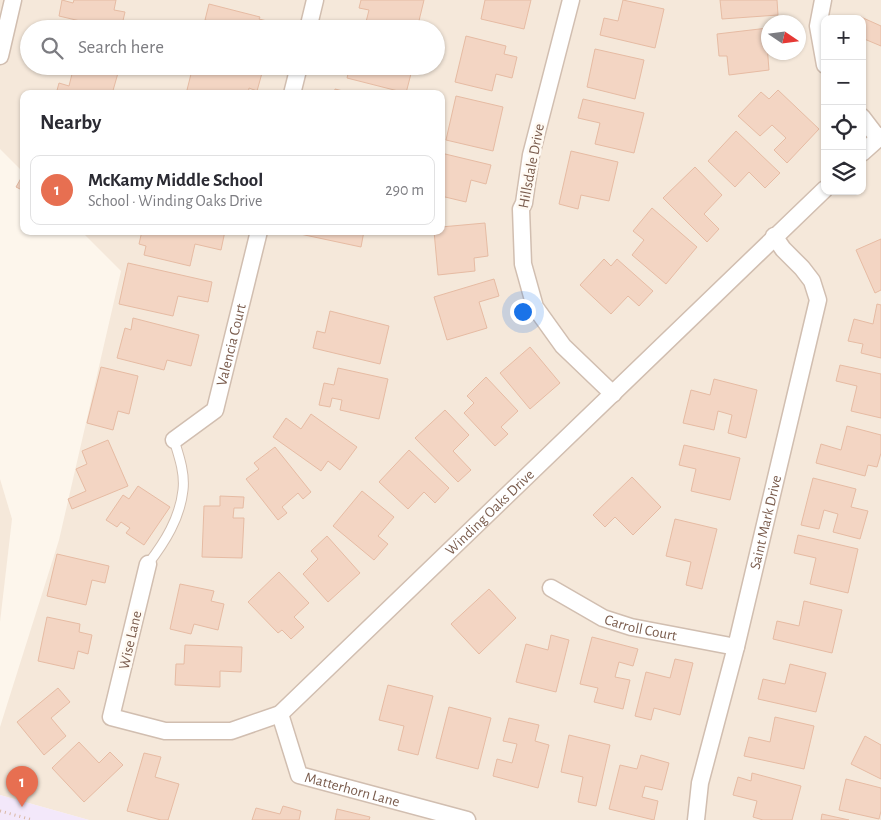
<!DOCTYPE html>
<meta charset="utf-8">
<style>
body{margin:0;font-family:"Alegreya Sans",sans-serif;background:#f2f2f3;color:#2b2b33}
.controls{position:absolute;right:15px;top:15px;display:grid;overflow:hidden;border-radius:10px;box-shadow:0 1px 4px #0004}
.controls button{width:45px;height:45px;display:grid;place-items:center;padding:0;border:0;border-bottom:1px solid #e1e1e2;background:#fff;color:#2b2b33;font:25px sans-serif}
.compass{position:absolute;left:761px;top:15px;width:45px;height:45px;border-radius:50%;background:#fff;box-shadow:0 1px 4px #0004;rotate:103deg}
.you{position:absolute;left:522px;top:311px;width:18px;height:18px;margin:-12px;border:4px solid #fff;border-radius:50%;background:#1a73e8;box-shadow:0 0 0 8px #1a73e833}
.badge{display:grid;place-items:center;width:32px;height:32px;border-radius:50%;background:#e76f51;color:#fff;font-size:16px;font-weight:700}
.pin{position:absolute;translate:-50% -41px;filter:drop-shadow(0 1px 2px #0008)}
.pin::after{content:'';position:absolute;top:26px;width:18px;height:15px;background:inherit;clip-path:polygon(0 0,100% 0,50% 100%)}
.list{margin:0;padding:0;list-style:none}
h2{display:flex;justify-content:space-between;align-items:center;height:65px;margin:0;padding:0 20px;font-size:21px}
h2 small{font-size:16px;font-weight:400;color:#7c7c81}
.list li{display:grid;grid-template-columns:32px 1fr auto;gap:15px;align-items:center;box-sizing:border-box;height:70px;margin:0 10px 10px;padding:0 10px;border:1px solid #e1e1e2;border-radius:10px}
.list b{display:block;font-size:19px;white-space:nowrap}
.list p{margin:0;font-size:16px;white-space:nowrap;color:#7c7c81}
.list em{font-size:16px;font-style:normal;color:#7c7c81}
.icon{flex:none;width:28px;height:28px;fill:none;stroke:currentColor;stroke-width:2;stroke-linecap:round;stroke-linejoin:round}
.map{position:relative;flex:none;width:881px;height:820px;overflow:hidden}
.search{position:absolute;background:#fff;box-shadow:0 1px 4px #0004;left:20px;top:20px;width:425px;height:55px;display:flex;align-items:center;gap:12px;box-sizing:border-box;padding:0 18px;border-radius:28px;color:#7c7c81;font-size:19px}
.panel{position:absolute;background:#fff;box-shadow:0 1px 4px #0004;left:20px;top:90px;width:425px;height:145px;border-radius:10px}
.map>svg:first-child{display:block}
</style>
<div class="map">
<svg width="881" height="820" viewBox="0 0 881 820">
<rect width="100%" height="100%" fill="#fdf6ec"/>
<!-- residential -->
<g fill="#f5e8da" fill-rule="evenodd">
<path d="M0 0H881V820H89L0 795V727L59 540 121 271 81 231H441V94H24V173L0 149ZM825 19H862V191H825ZM768 22H798V52H768ZM29 29H436V66H29Z"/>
<polygon points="0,479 12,519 0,622"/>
</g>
<!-- education -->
<polygon fill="#f3e8fa" points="0,795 89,820 0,820"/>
<!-- building -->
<g fill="#f3d5c3" stroke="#e6bba3">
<polygon points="62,0 73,3 74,0 116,0 114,10 125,12 121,29 114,29 59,16"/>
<polygon points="361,0 424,0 417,29 374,29 365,26 369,10 359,8"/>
<polygon points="485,0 531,0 524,29 481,19"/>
<polygon points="623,0 664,9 655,48 600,35 604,18 618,21"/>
<polygon points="720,0 777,0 778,15 722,19"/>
<polygon points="209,4 260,17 259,19 275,23 274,29 211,29 213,22 205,20"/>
<polygon points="861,17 881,26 881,46 862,38"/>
<polygon points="768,28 768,45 767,45 769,70 729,75 727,56 719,56 717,34"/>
<polygon points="466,36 506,46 504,54 517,57 512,78 496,74 492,91 455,82"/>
<polygon points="595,49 644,60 635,99 587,87"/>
<polygon points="74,66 120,66 112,94 56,94 59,83 69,86"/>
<polygon points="193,66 237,66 262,73 257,91 249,88 248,94 186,94"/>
<polygon points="350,66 413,66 406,93 347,78"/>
<polygon points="335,89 355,94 334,94"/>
<polygon points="778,90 819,129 787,163 774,150 786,138 772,125 760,136 738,116 761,92 769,99"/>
<polygon points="456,96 503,107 493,151 446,140"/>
<polygon points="583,99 644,113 634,153 595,144 600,123 578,118"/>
<polygon points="736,131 780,173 765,188 749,172 735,187 708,161"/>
<polygon points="571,151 618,162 609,201 581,195 578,209 559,204"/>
<polygon points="441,153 491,165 486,184 471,180 466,202 441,196"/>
<polygon points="695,167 722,195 704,214 719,229 707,242 663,198"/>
<polygon points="24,173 24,191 16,187"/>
<polygon points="652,208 697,247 666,284 632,255 644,240 633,231"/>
<polygon points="485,223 488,256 474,258 475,271 438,275 434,231 441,231 441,227"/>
<polygon points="142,231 225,231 221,250 195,244 190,266 144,255 146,246 139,244"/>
<polygon points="301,231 364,231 361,247 300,234"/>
<polygon points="881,239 881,290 875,293 856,250"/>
<polygon points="604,259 611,266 617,259 653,291 639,306 628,296 611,314 580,285"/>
<polygon points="128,263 212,282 208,302 178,296 173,316 119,304"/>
<polygon points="494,279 499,296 479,302 487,328 447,340 434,297"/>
<polygon points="877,304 881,305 881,358 861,353 863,344 848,341 854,319 873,324"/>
<polygon points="330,311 389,326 380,364 313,348 317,331 325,333"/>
<polygon points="133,318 199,335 191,366 167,360 164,370 117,358 125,328 131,330"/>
<polygon points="530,347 560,383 530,409 500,373"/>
<polygon points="840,365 881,374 881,418 851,411 857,386 836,381"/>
<polygon points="101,367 138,376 129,414 118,411 113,430 87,423"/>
<polygon points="338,368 388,379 379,419 340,410 342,400 332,398 330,407 319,405 324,383 334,385"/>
<polygon points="486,377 518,411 501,427 508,434 495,446 464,413 474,403 467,396"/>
<polygon points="714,379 757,390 746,438 728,433 732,415 718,411 714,430 683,423 691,390 710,395"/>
<polygon points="445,410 469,435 453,451 471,470 458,482 415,438"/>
<polygon points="311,414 357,447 340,470 328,461 321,471 273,437 286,418 301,429"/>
<polygon points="847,426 881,435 881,453 877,467 868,465 865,476 816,463 821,444 841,450"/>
<polygon points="108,440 128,486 72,509 68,499 86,491 76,469 87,464 82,451"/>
<polygon points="684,445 740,458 730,500 691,491 696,469 679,465"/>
<polygon points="275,447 311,492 303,499 298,493 282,507 287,513 278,520 246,479 259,469 254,463"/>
<polygon points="409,450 449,488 435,503 424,492 408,509 379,482"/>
<polygon points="632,477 661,507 633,535 615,517 605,527 593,515"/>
<polygon points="813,478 856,489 851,507 868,511 860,539 833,532 838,514 824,510 819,529 801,525"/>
<polygon points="138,486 170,507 144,545 126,533 130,528 121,522 117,527 106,520 123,495 129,499"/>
<polygon points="362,491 394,517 378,536 388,544 374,560 333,526"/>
<polygon points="220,496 244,497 243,508 234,508 233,518 244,518 242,558 202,557 204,506 220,506"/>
<polygon points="675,519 717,529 702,589 686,585 691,562 666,556"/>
<polygon points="798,535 858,549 848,593 810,584 816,558 794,553"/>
<polygon points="327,536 360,573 328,602 303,574 318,559 311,551"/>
<polygon points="57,554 109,566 105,583 92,580 86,605 47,596"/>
<polygon points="279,572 309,603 294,617 304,627 291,639 282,630 278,633 248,602"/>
<polygon points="180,584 214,591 211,601 224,604 218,630 194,624 191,634 170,629"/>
<polygon points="489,589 516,618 479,654 451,624"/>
<polygon points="804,601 842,610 832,653 773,639 777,621 799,626"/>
<polygon points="47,617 80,624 79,632 92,635 88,654 78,651 74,669 38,661"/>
<polygon points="551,635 569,640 556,692 516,682 526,644 548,650"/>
<polygon points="592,637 638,649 633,666 619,662 615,677 630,680 623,709 594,702 598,688 580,684"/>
<polygon points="185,645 242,647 241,672 220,671 220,687 175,685 176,664 184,664"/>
<polygon points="675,659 693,663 680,715 654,708 651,720 635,716 646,672 670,678"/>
<polygon points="790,664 826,673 816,712 758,699 763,679 785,684"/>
<polygon points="388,685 433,696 418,755 398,750 404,726 379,720"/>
<polygon points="58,688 70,702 51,718 66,736 44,755 17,722"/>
<polygon points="449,707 491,718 478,769 436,758"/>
<polygon points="775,717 814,726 804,769 744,756 749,737 770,742"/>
<polygon points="509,718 539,725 535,741 549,745 538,788 493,776 497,759 512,763 517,744 503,741"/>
<polygon points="569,735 610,745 596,806 578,802 583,777 561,772"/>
<polygon points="865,736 881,745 881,779 851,764"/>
<polygon points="79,742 99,763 110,752 123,765 84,802 52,768"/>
<polygon points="144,753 161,757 155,777 179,784 168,820 161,820 127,811"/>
<polygon points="641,755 669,763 662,790 645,786 642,797 658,801 654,820 609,809 620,765 637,769"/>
<polygon points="752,773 801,786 792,820 763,820 753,817 757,801 733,795 738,777 751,781"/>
<polygon points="846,779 881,788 881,811 879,819 839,810"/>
<polygon points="283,806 301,811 299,820 252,820 256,808 280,814"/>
<polygon points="337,809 370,817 369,820 335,820"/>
<polygon points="822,814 849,820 821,820"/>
</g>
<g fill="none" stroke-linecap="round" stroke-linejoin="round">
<!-- lane casing -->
<g stroke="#d1beb0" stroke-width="11">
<path id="lane" d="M148 564C165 542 180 518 183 490 185 473 179 456 174 440"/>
</g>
<!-- street casing -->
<g stroke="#d1beb0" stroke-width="19">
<g id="street">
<polyline points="571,0 531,155 524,203 521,209 523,264 535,307 563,346 613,394"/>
<polyline points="823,0 818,26 825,65"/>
<polyline points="308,29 315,0"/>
<polyline points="0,56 13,0"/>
<polyline points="292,94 299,66"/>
<polyline points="862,117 878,138"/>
<polyline points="862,153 881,136"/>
<path id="s1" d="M174 440 215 410 259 231"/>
<path id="s2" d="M148 564 111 717 165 731H231L280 714 825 189"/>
<path id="s3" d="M551 588 603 618 631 627 736 647"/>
<path id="s4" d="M280 714 299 775 467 820"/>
<path id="s5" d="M696 820 700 783 736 647 818 300 812 281 802 268 783 249 774 236"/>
</g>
</g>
<!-- path -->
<polyline stroke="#d9b8a5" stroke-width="3" stroke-dasharray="1 4" stroke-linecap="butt" points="0,811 33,820"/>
<!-- lane -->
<use href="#lane" stroke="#fff" stroke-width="9"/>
<!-- street -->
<use href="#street" stroke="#fff" stroke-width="16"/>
</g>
<g text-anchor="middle" stroke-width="5" stroke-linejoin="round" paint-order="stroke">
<!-- street labels -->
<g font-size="15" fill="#7a5c4d" stroke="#fffaf3">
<text transform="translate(531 166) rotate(-79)" y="5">Hillsdale Drive</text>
<text dy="5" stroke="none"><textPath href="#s1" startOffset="118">Valencia Court</textPath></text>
<text dy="5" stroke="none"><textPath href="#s2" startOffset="622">Winding Oaks Drive</textPath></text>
<text dy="5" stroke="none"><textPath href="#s5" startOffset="306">Saint Mark Drive</textPath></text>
<text dy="5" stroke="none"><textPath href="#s3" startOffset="99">Carroll Court</textPath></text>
<text transform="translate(130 640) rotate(-77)" y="5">Wise Lane</text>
<text dy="5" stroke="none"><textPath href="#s4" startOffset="119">Matterhorn Lane</textPath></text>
</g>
</g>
</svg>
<div class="controls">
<button>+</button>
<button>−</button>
<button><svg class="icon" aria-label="locate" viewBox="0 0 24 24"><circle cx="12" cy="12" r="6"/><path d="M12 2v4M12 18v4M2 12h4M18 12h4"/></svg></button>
<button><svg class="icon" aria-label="layers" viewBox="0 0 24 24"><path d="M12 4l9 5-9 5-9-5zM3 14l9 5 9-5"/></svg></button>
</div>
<svg class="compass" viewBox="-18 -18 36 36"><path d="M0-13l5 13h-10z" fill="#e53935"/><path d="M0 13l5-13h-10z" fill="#7c7c81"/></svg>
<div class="you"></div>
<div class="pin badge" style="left:22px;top:807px">1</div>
<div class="search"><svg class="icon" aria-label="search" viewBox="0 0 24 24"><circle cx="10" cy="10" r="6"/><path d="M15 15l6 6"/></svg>Search here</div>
<section class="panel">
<h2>Nearby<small></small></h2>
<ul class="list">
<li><span class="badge">1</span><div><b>McKamy Middle School</b><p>School · Winding Oaks Drive</p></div><em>290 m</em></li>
</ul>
</section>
</div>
